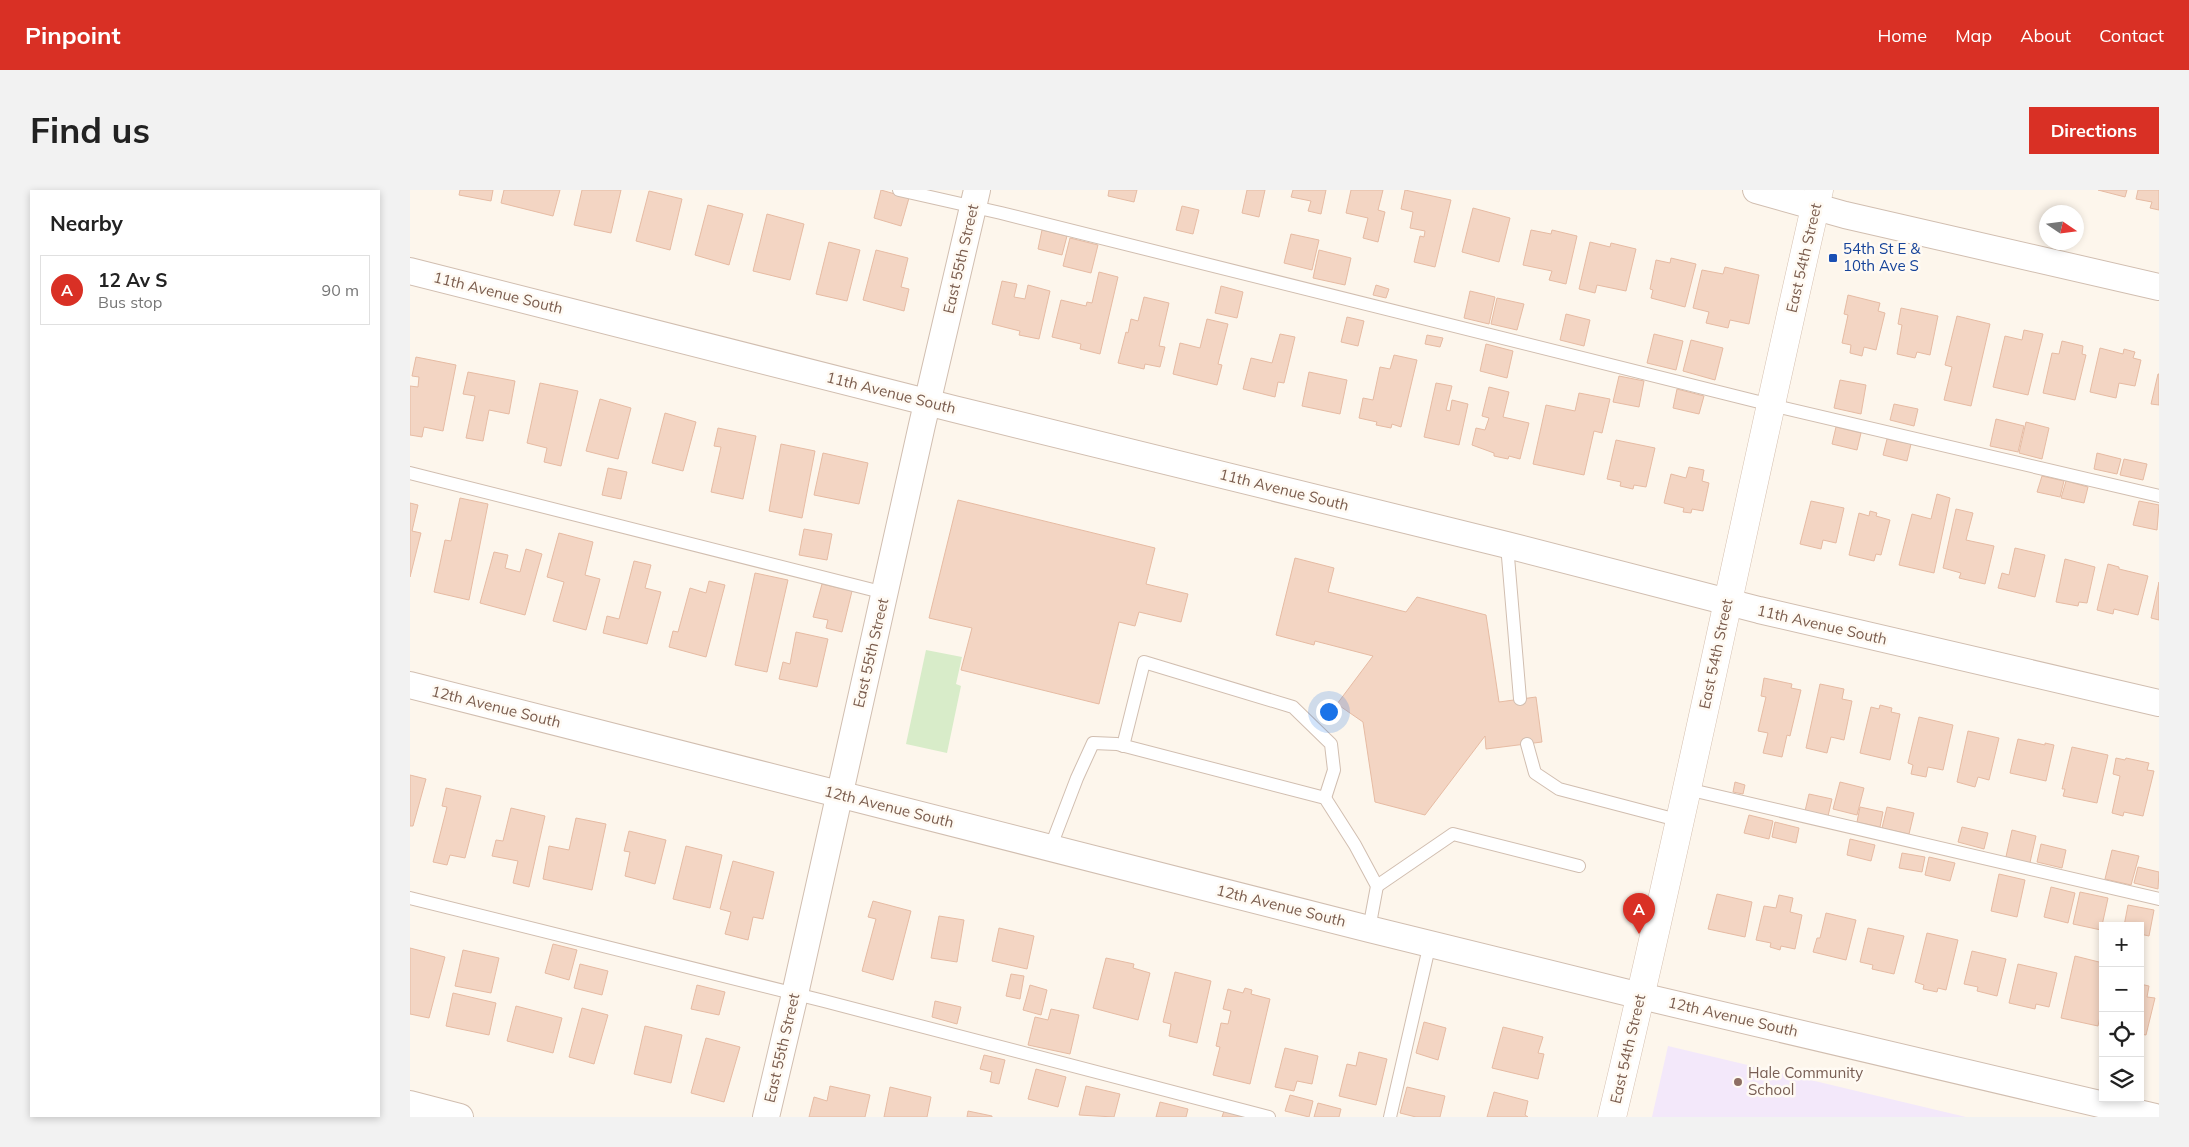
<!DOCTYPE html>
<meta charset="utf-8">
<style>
body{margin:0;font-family:Mulish,sans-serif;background:#f2f2f2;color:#222}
.controls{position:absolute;right:15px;bottom:15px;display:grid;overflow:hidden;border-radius:0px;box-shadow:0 2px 8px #0003}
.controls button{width:45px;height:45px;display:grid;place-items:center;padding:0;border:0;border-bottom:1px solid #e0e0e0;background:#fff;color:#222;font:25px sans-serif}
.compass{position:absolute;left:1629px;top:15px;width:45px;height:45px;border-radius:50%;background:#fff;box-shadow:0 2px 8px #0003;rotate:103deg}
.you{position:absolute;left:918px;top:521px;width:18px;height:18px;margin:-12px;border:4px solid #fff;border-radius:50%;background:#1a73e8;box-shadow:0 0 0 8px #1a73e833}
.badge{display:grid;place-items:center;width:32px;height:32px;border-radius:50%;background:#d93025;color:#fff;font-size:16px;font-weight:700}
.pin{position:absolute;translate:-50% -41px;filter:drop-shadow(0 1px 2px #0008)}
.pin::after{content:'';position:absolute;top:26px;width:18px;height:15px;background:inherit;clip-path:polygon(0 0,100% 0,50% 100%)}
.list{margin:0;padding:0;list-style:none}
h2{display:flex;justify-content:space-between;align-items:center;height:65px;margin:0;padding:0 20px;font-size:21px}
h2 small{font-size:16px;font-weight:400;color:#767676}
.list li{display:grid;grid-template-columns:32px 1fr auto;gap:15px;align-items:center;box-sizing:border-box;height:70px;margin:0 10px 10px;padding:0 10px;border:1px solid #e0e0e0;border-radius:0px}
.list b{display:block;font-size:19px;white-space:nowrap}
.list p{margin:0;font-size:16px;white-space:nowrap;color:#767676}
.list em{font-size:16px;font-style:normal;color:#767676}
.icon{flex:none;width:28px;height:28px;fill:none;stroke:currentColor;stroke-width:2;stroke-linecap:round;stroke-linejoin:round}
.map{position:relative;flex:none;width:1749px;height:927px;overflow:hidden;border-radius:0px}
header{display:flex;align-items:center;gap:30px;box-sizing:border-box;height:70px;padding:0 25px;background:#d93025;color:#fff}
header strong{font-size:24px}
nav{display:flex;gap:28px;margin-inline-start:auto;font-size:18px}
.intro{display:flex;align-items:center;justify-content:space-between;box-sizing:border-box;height:120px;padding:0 30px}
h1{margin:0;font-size:35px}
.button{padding:12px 22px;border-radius:0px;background:#d93025;color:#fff;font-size:18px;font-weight:700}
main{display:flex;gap:30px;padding:0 30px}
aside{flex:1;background:#fff;border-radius:0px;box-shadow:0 2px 8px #0003}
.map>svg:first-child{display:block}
</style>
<header>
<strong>Pinpoint</strong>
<nav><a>Home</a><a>Map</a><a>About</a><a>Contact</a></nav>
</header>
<div class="intro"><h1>Find us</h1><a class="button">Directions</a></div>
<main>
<aside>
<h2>Nearby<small></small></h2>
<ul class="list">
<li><span class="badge">A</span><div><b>12 Av S</b><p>Bus stop</p></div><em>90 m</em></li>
</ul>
</aside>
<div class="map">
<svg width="1749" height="927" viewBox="0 0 1749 927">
<rect width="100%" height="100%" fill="#fdf6ec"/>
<!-- education -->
<polygon fill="#f3e8fa" points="1258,856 1556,927 1242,927"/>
<!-- green -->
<polygon fill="#d8ecc9" points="516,460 552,467 546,494 551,496 537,563 496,554"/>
<!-- building -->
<g fill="#f3d5c3" stroke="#e6bba3">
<polygon points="50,0 83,0 81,11 49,5"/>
<polygon points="94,0 150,0 143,26 91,13"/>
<polygon points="172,0 211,0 201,43 164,35"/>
<polygon points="471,0 499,8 491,36 464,28"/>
<polygon points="699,0 727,0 724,12 698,6"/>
<polygon points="837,0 855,0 849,27 832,23"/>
<polygon points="883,0 916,0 911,24 898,21 901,11 881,7"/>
<polygon points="941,0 973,0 968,20 975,22 968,52 953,48 958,28 936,23"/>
<polygon points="995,0 1041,10 1025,77 1004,72 1010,46 1014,47 1015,41 1000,38 1003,22 991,19"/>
<polygon points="1688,0 1717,0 1715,7"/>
<polygon points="1728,0 1749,0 1749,20 1740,18 1742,12 1726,9"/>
<polygon points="239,1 272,9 260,60 226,51"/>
<polygon points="298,15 333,24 319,75 285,65"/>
<polygon points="772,16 789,20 783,44 766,40"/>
<polygon points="1063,18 1100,28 1089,72 1052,62"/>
<polygon points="357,24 394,34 380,90 343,81"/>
<polygon points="632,40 657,46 652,65 628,59"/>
<polygon points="1121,40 1141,44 1142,40 1167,46 1156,94 1139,90 1142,81 1113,75"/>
<polygon points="881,44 909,50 902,80 874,73"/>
<polygon points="660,48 688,55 681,83 653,76"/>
<polygon points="419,52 450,60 437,111 406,104"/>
<polygon points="1180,52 1200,57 1201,53 1226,59 1216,101 1187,95 1185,103 1169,99"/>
<polygon points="466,60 498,68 491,97 499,99 494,121 453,110"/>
<polygon points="909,60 941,68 935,95 903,88"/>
<polygon points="1261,68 1286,74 1275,117 1241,108 1243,100 1240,99 1246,70 1260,73"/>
<polygon points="1315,77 1349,85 1339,134 1320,130 1318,138 1296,133 1299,122 1283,118 1292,80 1313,84"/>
<polygon points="689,82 708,87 690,164 670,159 671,154 642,147 651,110 676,116 677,112 682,113"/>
<polygon points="592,91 607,94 604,107 615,109 618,95 640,101 629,149 609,145 610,141 582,134"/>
<polygon points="966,95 979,99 976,108 963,105"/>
<polygon points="811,96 833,102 827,128 805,123"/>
<polygon points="1060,101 1085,107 1079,134 1054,128"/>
<polygon points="1438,105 1470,113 1468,121 1475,123 1466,160 1454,157 1452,166 1440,163 1441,155 1432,153 1438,125 1434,124"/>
<polygon points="734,107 759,113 749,156 755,157 750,177 735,174 734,179 708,173 716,142 718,143 721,129 728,131"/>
<polygon points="1087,108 1114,114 1107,140 1081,134"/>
<polygon points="1491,118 1528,126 1520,165 1507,162 1505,168 1487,164 1492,135 1488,134"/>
<polygon points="1156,124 1180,130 1174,156 1150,150"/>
<polygon points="1547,126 1580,134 1561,216 1534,210 1542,177 1535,175"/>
<polygon points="937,127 954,131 948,156 931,152"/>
<polygon points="797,129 818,134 808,174 812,175 807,195 763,184 770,153 790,158"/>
<polygon points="1614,140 1633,144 1618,205 1583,197 1595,146 1612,150"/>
<polygon points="870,144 885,147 874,193 868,192 865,207 833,199 841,168 862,173"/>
<polygon points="1244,144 1273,151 1266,180 1237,173"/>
<polygon points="1017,145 1033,148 1030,157 1015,154"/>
<polygon points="1281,150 1313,158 1305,190 1273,181"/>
<polygon points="1652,151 1673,156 1672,164 1676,165 1665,210 1633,203 1642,163 1649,164"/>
<polygon points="1076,154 1103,161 1097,188 1070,181"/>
<polygon points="1690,158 1713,164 1714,159 1725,162 1723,168 1731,170 1725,196 1709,193 1706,208 1680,202"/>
<polygon points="984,165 1007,170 991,237 982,234 981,238 966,235 967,232 949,228 953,208 963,210 970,177 980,179"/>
<polygon points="6,167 46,175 33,241 14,237 12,247 0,245 0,196 8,197 9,187 2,186"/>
<polygon points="58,182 105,191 99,224 79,220 73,251 56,248 65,206 53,204"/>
<polygon points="899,182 937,190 930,224 892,216"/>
<polygon points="1748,184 1749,184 1749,215 1741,214"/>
<polygon points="1209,186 1234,191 1229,217 1203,212"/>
<polygon points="1430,190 1456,195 1451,224 1424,218"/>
<polygon points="130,193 168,201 151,276 134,272 137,258 117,253"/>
<polygon points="1026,193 1042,196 1036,220 1040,221 1042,210 1058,214 1049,255 1014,247"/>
<polygon points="1079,197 1099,202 1093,227 1119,233 1110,269 1099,266 1098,269 1084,266 1084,263 1062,255 1066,238 1075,240 1079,228 1072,226"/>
<polygon points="1267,199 1294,206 1289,224 1263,218"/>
<polygon points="1169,203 1200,209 1192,243 1184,241 1174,285 1123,274 1136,215 1165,221"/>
<polygon points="190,209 221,218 208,269 176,261"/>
<polygon points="1484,214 1508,219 1504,236 1480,230"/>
<polygon points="255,223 286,232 273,281 242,273"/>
<polygon points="1586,229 1614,236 1608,262 1580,256"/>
<polygon points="1616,232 1639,238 1632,269 1609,263"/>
<polygon points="1426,237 1451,243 1447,260 1422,254"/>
<polygon points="308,238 346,246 333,309 301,302 311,257 304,256"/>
<polygon points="1477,249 1501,254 1497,271 1473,265"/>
<polygon points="1206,250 1245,258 1236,297 1224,295 1223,299 1210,296 1211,292 1197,289"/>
<polygon points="371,254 405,261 392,328 359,321"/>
<polygon points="413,263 458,273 449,314 404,305"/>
<polygon points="1687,263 1711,269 1707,284 1684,279"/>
<polygon points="1714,269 1737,274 1733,290 1710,285"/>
<polygon points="1279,277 1294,280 1292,291 1299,293 1293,321 1282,319 1281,323 1273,322 1274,318 1254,313 1261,284 1276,288"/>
<polygon points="198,278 217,282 211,309 192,305"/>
<polygon points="1632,286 1654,291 1650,307 1627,302"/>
<polygon points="1656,291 1678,297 1674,313 1651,308"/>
<polygon points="1527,304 1540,308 1524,383 1489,375 1502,324 1521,329"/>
<polygon points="50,308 78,314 59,410 24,402 35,350 41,351"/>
<polygon points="548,310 745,358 736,394 778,404 771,432 729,422 725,436 709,432 689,514 551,480 562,438 519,428"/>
<polygon points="1401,311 1434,318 1426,353 1413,350 1411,359 1390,354"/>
<polygon points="1729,311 1749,315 1747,340 1723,335"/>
<polygon points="0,313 8,315 2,341 11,343 0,387"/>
<polygon points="1546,319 1563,323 1556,350 1584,356 1575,394 1549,388 1551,383 1533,378"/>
<polygon points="1460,321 1467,323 1466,326 1480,330 1471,365 1466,364 1464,371 1439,365 1449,323 1459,326"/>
<polygon points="394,339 422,344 417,370 389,365"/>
<polygon points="149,343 183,352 175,385 190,389 176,440 143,431 154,392 137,387"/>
<polygon points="1605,358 1635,365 1625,407 1588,398 1592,383 1599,385"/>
<polygon points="116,359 132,364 115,425 70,413 84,362 98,365 95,378 110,382"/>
<polygon points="885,368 924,378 918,402 996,422 1007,407 1076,425 1089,512 1126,507 1132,552 1076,559 1075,546 1015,625 965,612 953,532 927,514 963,466 905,451 904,455 866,445"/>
<polygon points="1655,369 1685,377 1677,413 1669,412 1668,416 1646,412"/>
<polygon points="224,371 241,375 235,398 251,402 237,454 193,443 197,426 209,429"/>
<polygon points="1698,374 1709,377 1709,379 1738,386 1728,425 1704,419 1703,424 1687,420"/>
<polygon points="345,383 378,390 357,482 325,475"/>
<polygon points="299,391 315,395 296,467 259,457 263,441 268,442 280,398 296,403"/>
<polygon points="1749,392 1749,430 1741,428"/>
<polygon points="412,394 442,401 432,442 416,438 418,430 403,427"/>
<polygon points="386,442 418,449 407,497 369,489 373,472 380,474"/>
<polygon points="1354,488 1382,494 1381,498 1391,500 1380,546 1377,545 1372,567 1353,563 1358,543 1348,541 1356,507 1351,506"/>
<polygon points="1410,494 1434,499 1432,509 1442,511 1434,550 1421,547 1417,563 1396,558"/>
<polygon points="1470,515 1482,518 1481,522 1490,524 1480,570 1450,563 1461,517 1469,519"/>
<polygon points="1509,527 1543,535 1533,580 1518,577 1516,587 1501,584 1503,575 1498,573"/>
<polygon points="1558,541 1589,548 1579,590 1568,587 1565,597 1547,592"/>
<polygon points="1608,549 1635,555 1635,553 1644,555 1636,591 1600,583"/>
<polygon points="1662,557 1698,565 1687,613 1653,606 1655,599 1652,599"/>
<polygon points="1706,568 1715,570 1716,568 1739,573 1737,580 1744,581 1733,626 1714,622 1713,626 1702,623 1710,586 1703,584"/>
<polygon points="0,585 16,589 3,636 0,636"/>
<polygon points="1325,592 1335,595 1333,604 1323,602"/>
<polygon points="1430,592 1454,598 1447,625 1423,619"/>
<polygon points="36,598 71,606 55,668 40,665 37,675 23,672 37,617 32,616"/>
<polygon points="1399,604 1422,609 1418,626 1395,621"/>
<polygon points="1450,617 1473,622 1470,637 1447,632"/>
<polygon points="1477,617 1504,623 1499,644 1472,638"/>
<polygon points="101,618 135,626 119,697 103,693 108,671 82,666 86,650 93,651"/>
<polygon points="1339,625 1363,631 1359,649 1334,643"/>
<polygon points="166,628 196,634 182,700 133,689 139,656 159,660"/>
<polygon points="1365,632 1389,638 1386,653 1362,647"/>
<polygon points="1552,637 1578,643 1574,659 1548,652"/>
<polygon points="1602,640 1626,646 1619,677 1595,671"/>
<polygon points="219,641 256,650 245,694 215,686 220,662 214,661"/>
<polygon points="1440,649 1465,655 1461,671 1437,665"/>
<polygon points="1631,654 1656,660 1652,678 1627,672"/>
<polygon points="276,656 312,665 300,718 263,709"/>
<polygon points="1702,660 1729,666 1721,695 1695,689"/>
<polygon points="1492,663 1515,667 1512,682 1489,678"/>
<polygon points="1519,667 1545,673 1540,691 1515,685"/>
<polygon points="323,671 364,682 353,729 343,727 338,750 315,744 321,722 310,719"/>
<polygon points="1728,677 1749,682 1748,699 1724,693"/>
<polygon points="1589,684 1615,690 1607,727 1581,721"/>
<polygon points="1641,697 1665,703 1658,733 1634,727"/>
<polygon points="1670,702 1698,708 1691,740 1663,734"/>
<polygon points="1307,704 1342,712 1335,747 1298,739"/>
<polygon points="1369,705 1383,708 1380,722 1392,725 1385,759 1371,756 1370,760 1360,757 1361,753 1346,750 1354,716 1366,718"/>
<polygon points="463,711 501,721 483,790 452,781 466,729 458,727"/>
<polygon points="1718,715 1744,720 1739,746 1730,744 1730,736 1714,736"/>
<polygon points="1416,723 1446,730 1436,770 1403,762 1407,748 1410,748"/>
<polygon points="529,726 554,730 547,772 521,768"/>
<polygon points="589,738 624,746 617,779 582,771"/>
<polygon points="1458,738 1494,746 1484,784 1462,779 1463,775 1450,772"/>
<polygon points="1517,743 1548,750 1536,800 1528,798 1527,802 1513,799 1514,795 1505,792"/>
<polygon points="143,754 167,760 159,790 135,783"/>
<polygon points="0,758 35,767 19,828 0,824"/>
<polygon points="53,760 89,768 81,803 45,796"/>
<polygon points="1562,761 1596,769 1587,806 1567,801 1568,797 1554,794"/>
<polygon points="1665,766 1693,773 1693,813 1688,836 1651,828"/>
<polygon points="696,768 724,774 723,778 740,783 728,830 683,818"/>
<polygon points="170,774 198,781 192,805 164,798"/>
<polygon points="1608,774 1647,783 1639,817 1626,814 1625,819 1599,813"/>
<polygon points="765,782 801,791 787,853 759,846 761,834 753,832"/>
<polygon points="601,784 614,786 610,809 596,806"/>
<polygon points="1730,794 1739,796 1737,807 1745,808 1736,845 1730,844"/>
<polygon points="287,795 315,802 309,825 281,819"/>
<polygon points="620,795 637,800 631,825 613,820"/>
<polygon points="835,798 842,800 841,804 860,809 840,894 803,885 810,857 806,856 811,833 818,834 821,821 813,819 818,799 833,803"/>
<polygon points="43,803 86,813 79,845 36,836"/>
<polygon points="525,811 551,817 547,834 522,827"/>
<polygon points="106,816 152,828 143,863 97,851"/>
<polygon points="172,818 198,825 184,874 159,867"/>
<polygon points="641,819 669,825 660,864 618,855 625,827 638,830"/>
<polygon points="1014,832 1036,838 1028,870 1006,863"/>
<polygon points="235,836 272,845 261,893 224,884"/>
<polygon points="1093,837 1133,847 1128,863 1134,864 1128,889 1082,878"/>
<polygon points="296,848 330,857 314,912 281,903"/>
<polygon points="875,858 908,866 902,894 887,891 884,901 865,897"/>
<polygon points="949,862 977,869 966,915 929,906 937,874 946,876"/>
<polygon points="574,865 595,870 589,894 580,892 582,882 570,879"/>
<polygon points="626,879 656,887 648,917 618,909"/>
<polygon points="420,896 460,905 455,927 399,927 404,907 417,911"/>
<polygon points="676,896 710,904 704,927 669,925"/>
<polygon points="480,897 521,907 517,927 474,927"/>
<polygon points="997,897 1035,906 1030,927 1006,927 990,923"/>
<polygon points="1084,902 1118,911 1115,925 1118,927 1077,927"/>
<polygon points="880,905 903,911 899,927 875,921"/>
<polygon points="750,912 778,919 776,927 746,927"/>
<polygon points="908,913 931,919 929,927 904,927"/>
<polygon points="558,921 582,926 582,927 557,927"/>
<polygon points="814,921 835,927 812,927"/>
</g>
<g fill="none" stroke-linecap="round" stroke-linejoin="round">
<!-- lane casing -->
<g stroke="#d1beb0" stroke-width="14">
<g id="lane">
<polyline points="489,0 591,23 1361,215 1749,306"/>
<polyline points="0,283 475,403"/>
<polyline points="1097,355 1110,509"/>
<polyline points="1117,554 1125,583 1149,599 1271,631"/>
<polyline points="713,556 734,472 883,517 921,554 924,580 915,608"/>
<polyline points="1277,599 1749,709"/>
<polyline points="641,656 667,588 683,553 707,554 915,608 945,655 967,696 959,739"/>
<polyline points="967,696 1043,644 1169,676"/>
<polyline points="0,708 414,811 859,927"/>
<polyline points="980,927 1020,753"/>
</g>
</g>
<!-- street casing -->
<g stroke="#d1beb0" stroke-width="28">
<g id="street">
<polyline points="1346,0 1435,25 1749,97"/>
<polyline points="0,81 544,219 1097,355 1349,420 1749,513"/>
<polyline points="0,495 959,739 1231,806 1745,927"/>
<polyline points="0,914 50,927"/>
<polyline points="356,927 385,804 512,235 567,0"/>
</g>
</g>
<!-- secondary casing -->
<g stroke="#d6c0b0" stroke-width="29">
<path id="secondary" d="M1202 927C1276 619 1338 309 1409 0"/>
</g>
<!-- lane -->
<use href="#lane" stroke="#fff" stroke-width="12"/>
<!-- street -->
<use href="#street" stroke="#fff" stroke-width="26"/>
<!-- secondary -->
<use href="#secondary" stroke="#fff" stroke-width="28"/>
</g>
<!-- markers -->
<rect fill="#1a4fb4" stroke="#fffaf3" stroke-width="2" x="1418" y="63" width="10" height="10" rx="2.5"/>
<circle fill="#8d6e63" stroke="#fffaf3" stroke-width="2" cx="1328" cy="892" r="5"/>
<g text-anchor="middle" stroke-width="5" stroke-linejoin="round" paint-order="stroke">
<!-- transit labels -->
<g font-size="15" fill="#164399" stroke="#fffaf3" text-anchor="start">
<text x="1433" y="64">54th St E &amp;<tspan x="1433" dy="17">10th Ave S</tspan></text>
</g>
<!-- street labels -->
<g font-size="15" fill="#7a5c4d" stroke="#fffaf3">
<text transform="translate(1394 68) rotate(-77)" y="5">East 54th Street</text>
<text transform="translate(551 69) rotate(-77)" y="5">East 55th Street</text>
<text transform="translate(88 103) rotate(14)" y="5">11th Avenue South</text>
<text transform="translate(481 203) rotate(14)" y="5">11th Avenue South</text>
<text transform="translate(874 300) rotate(14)" y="5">11th Avenue South</text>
<text transform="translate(1412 435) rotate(13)" y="5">11th Avenue South</text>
<text transform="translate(461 463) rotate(-77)" y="5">East 55th Street</text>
<text transform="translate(1306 464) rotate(-78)" y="5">East 54th Street</text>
<text transform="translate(86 517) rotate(14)" y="5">12th Avenue South</text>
<text transform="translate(479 617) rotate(14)" y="5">12th Avenue South</text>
<text transform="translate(871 716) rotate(14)" y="5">12th Avenue South</text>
<text transform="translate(1323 827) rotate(13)" y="5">12th Avenue South</text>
<text transform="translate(372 858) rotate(-77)" y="5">East 55th Street</text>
<text transform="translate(1218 859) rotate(-77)" y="5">East 54th Street</text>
</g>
<!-- education labels -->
<g font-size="15" fill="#785e54" stroke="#fffaf3" text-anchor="start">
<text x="1338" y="888">Hale Community<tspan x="1338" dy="17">School</tspan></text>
</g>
</g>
</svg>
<div class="controls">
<button>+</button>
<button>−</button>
<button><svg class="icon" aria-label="locate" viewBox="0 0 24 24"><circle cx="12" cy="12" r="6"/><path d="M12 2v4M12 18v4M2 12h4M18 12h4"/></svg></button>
<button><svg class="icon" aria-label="layers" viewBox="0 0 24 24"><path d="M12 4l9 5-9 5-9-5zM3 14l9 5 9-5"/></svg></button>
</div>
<svg class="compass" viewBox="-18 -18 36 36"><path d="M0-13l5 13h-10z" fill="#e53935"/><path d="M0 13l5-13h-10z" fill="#767676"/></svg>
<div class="you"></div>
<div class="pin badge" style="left:1229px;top:744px">A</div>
</div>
</main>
